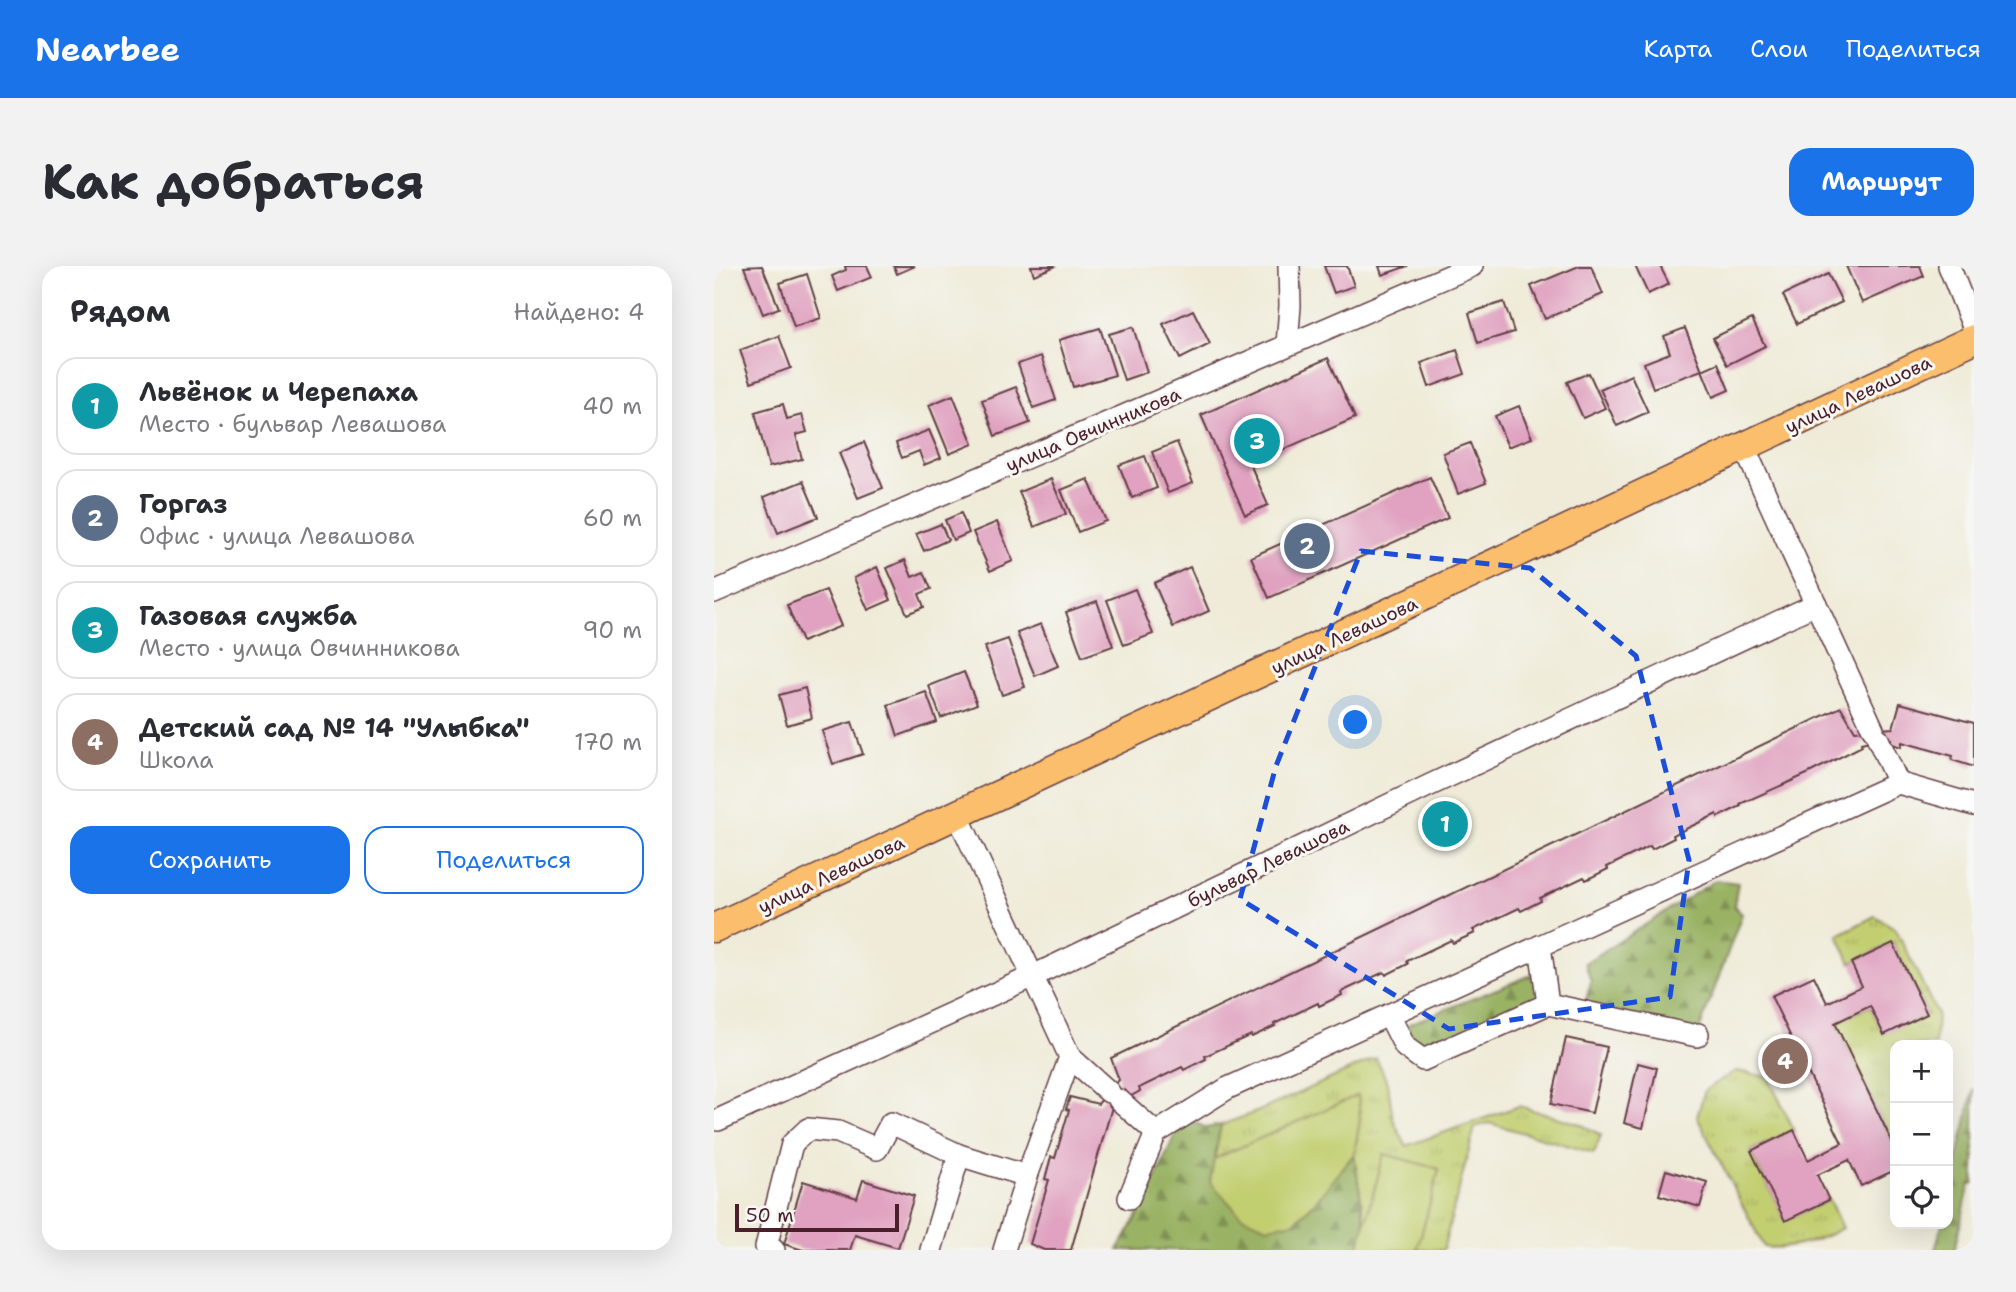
<!DOCTYPE html>
<html lang="ru">
<meta charset="utf-8">
<style>
body{margin:0;font-family:"Shantell Sans",sans-serif;background:#f2f2f3;color:#2b2b33}
.controls{position:absolute;right:21px;bottom:21px;display:grid;overflow:hidden;border-radius:14px;box-shadow:0 7px 28px #0002}
.controls button{width:63px;height:63px;display:grid;place-items:center;padding:0;border:0;border-bottom:2px solid #e1e1e2;background:#fff;color:#2b2b33;font:35px sans-serif}
.scale{position:absolute;left:21px;bottom:18px;width:164px;box-sizing:border-box;padding-left:7px;border:4px solid #4a1f2b;border-top:0;font-size:19px;line-height:24px;white-space:nowrap;color:#4a1f2b;-webkit-text-stroke:5px #f6f6f2;paint-order:stroke}
.you{position:absolute;left:642px;top:457px;width:24px;height:24px;margin:-18px;border:5px solid #fff;border-radius:50%;background:#1a73e8;box-shadow:0 0 0 10px #1a73e833}
.badge{display:grid;place-items:center;width:46px;height:46px;border-radius:50%;background:#1a73e8;color:#fff;font-size:23px;font-weight:700}
.pin{position:absolute;translate:-50% -50%;border:4px solid #fff;box-shadow:0 2px 7px #0006}
.list{margin:0;padding:0;list-style:none}
h2{display:flex;justify-content:space-between;align-items:center;height:91px;margin:0;padding:0 28px;font-size:30px}
h2 small{font-size:23px;font-weight:400;color:#7c7c81}
.list li{display:grid;grid-template-columns:46px 1fr auto;gap:21px;align-items:center;box-sizing:border-box;height:98px;margin:0 14px 14px;padding:0 14px;border:2px solid #e1e1e2;border-radius:21px}
.list b{display:block;font-size:26px;white-space:nowrap}
.list p{margin:0;font-size:23px;white-space:nowrap;color:#7c7c81}
.list em{font-size:23px;font-style:normal;color:#7c7c81}
.actions{display:flex;gap:14px;padding:21px 28px}
.actions a{flex:1;padding:16px 0;border:2px solid #1a73e8;border-radius:21px;text-align:center;font-size:24px;color:#1a73e8}
.actions .main{background:#1a73e8;color:#fff}
.icon{flex:none;width:38px;height:38px;fill:none;stroke:currentColor;stroke-width:2;stroke-linecap:round;stroke-linejoin:round}
.map{position:relative;flex:none;width:1260px;height:984px;overflow:hidden;border-radius:21px}
header{display:flex;align-items:center;gap:42px;box-sizing:border-box;height:98px;padding:0 35px;background:#1a73e8;color:#fff}
header strong{font-size:33px}
nav{display:flex;gap:38px;margin-inline-start:auto;font-size:24px}
.intro{display:flex;align-items:center;justify-content:space-between;box-sizing:border-box;height:168px;padding:0 42px}
h1{margin:0;font-size:49px}
.button{padding:18px 32px;border-radius:21px;background:#1a73e8;color:#fff;font-size:24px;font-weight:700}
main{display:flex;gap:42px;padding:0 42px}
aside{flex:1;background:#fff;border-radius:21px;box-shadow:0 7px 28px #0002}
.map>svg:first-child{display:block}
</style>
<header>
<strong>Nearbee</strong>
<nav><a>Карта</a><a>Слои</a><a>Поделиться</a></nav>
</header>
<div class="intro"><h1>Как добраться</h1><a class="button">Маршрут</a></div>
<main>
<aside>
<h2>Рядом<small>Найдено: 4</small></h2>
<ul class="list">
<li><span class="badge" style="background:#0f9aa8">1</span><div><b>Львёнок и Черепаха</b><p>Место · бульвар Левашова</p></div><em>40 m</em></li>
<li><span class="badge" style="background:#5c6f8a">2</span><div><b>Горгаз</b><p>Офис · улица Левашова</p></div><em>60 m</em></li>
<li><span class="badge" style="background:#0f9aa8">3</span><div><b>Газовая служба</b><p>Место · улица Овчинникова</p></div><em>90 m</em></li>
<li><span class="badge" style="background:#8d6e63">4</span><div><b>Детский сад № 14 &quot;Улыбка&quot;</b><p>Школа</p></div><em>170 m</em></li>
</ul>
<div class="actions"><a class="main">Сохранить</a><a>Поделиться</a></div>
</aside>
<div class="map">
<svg width="1260" height="984" viewBox="0 0 1260 984">
<defs>
<pattern id="grass-tufts" width="24" height="20" patternUnits="userSpaceOnUse" patternTransform="scale(1.75)"><rect width="24" height="20" fill="#c2cf71"/><path d="M3 7l-1-3M5 7V3M7 7l1-3M15 17l-1-3M17 17v-4M19 17l1-3" fill="none" stroke="#a8b162"/></pattern>
<pattern id="forest-firs" width="22" height="20" patternUnits="userSpaceOnUse" patternTransform="scale(1.75)"><rect width="22" height="20" fill="#99b263"/><path d="M5 1l3.5 6h-7zM16 11l3.5 6h-7z" fill="#7f9052"/></pattern>
</defs>
<rect width="100%" height="100%" fill="#f6f6f2"/>
<filter id="ink" filterUnits="userSpaceOnUse"><feTurbulence type="fractalNoise" baseFrequency=".0143" numOctaves="2"/><feDisplacementMap in="SourceGraphic" scale="14" xChannelSelector="R" yChannelSelector="G"/><feConvolveMatrix kernelMatrix="1 2 1 2 8 2 1 2 1" color-interpolation-filters="sRGB"/></filter>
<filter id="wash" filterUnits="userSpaceOnUse"><feTurbulence type="fractalNoise" baseFrequency=".00686" numOctaves="4" result="noise"/><feDisplacementMap in="SourceGraphic" scale="28" xChannelSelector="R" yChannelSelector="G"/><feGaussianBlur stdDeviation="1.57" result="paint"/><feColorMatrix in="noise" values="0 0 0 0 0 0 0 0 0 0 0 0 0 0 0 0 0 1.4 0 .05"/><feComposite in="paint" operator="in"/></filter>
<g filter="url(#wash)">
<rect width="100%" height="100%" fill="#efebd8"/>
<!-- grass -->
<g fill="url(#grass-tufts)" stroke="#86774e" stroke-width="2">
<polygon points="1161,650 1182,663 1223,748 1221,779 1181,779 1181,882 1121,757 1156,740 1170,768 1213,748 1179,677 1137,697 1124,669"/>
<path d="M662 792C674 815 675 822 678 847 679 857 688 870 692 880L805 840 866 858 887 869 880 887 775 857 761 861 729 984H703L725 903 670 888 651 960 640 888 646 854 644 830 500 893 507 859 545 845Z"/>
<path d="M1022 805 1054 811 1080 864 1037 885 1071 954 1115 934 1128 962C1104 975 1078 984 1050 981L983 851 991 824Z"/>
</g>
<!-- forest -->
<g fill="url(#forest-firs)" stroke="#726847" stroke-width="2">
<polygon points="1002,614 1024,617 1020,640 1028,648 983,770 871,738 877,715 871,697"/>
<polygon points="830,704 834,738 709,794 691,781 695,758"/>
<polygon points="1260,822 1260,918 1256,918 1240,984 1221,984 1228,958 1234,958 1234,932"/>
<polygon points="469,850 492,862 507,859 496,916 581,956 601,936 640,888 651,960 644,984 404,984 431,937"/>
</g>
<!-- park -->
<g fill="#c2cf71" stroke="#86774e" stroke-width="2">
<polygon points="644,829 646,854 640,888 601,936 580,956 554,961 527,950 496,916 500,893"/>
<polygon points="670,888 725,903 703,984 644,984"/>
</g>
<g id="blocks">
<!-- building -->
<g fill="#e0a2c0">
<polygon points="48,0 65,42 49,48 30,1"/>
<polygon points="131,0 153,0 158,11 124,25 118,10 132,4"/>
<polygon points="180,0 201,0 183,8"/>
<polygon points="317,0 342,0 320,9"/>
<polygon points="610,0 633,0 640,20 620,27"/>
<polygon points="665,0 694,0 668,9"/>
<polygon points="865,0 877,0 889,28 831,53 817,20"/>
<polygon points="921,0 946,0 955,18 934,28"/>
<polygon points="1132,0 1206,0 1210,10 1148,37"/>
<polygon points="93,8 107,52 80,61 66,17"/>
<polygon points="1114,8 1128,36 1083,58 1069,29"/>
<polygon points="790,36 800,66 764,77 755,47"/>
<polygon points="479,44 496,78 466,93 449,58"/>
<polygon points="1038,53 1051,80 1013,99 999,72"/>
<polygon points="419,61 433,106 410,114 395,68"/>
<polygon points="386,62 401,109 359,121 345,74"/>
<polygon points="971,62 988,104 939,122 930,97 956,87 950,70"/>
<polygon points="65,70 77,102 37,116 26,84"/>
<polygon points="743,84 751,108 715,121 707,97"/>
<polygon points="327,90 342,134 319,142 304,98"/>
<polygon points="614,92 641,152 536,198 554,239 531,249 487,149"/>
<polygon points="1004,97 1015,124 999,131 988,104"/>
<polygon points="875,107 891,142 869,152 853,116"/>
<polygon points="917,109 934,146 903,160 886,123"/>
<polygon points="302,121 316,157 281,170 268,134"/>
<polygon points="239,129 259,178 235,188 215,139"/>
<polygon points="69,138 73,153 88,149 93,166 82,169 88,193 55,201 41,146"/>
<polygon points="805,140 818,172 794,181 781,150"/>
<polygon points="215,164 227,192 210,199 205,185 188,192 182,177"/>
<polygon points="150,176 169,222 144,232 125,187"/>
<polygon points="463,176 479,217 454,227 438,186"/>
<polygon points="756,177 772,217 744,228 729,187"/>
<polygon points="431,190 443,222 418,232 405,199"/>
<polygon points="716,211 734,252 555,332 537,291"/>
<polygon points="337,213 352,248 320,261 305,226"/>
<polygon points="374,213 392,255 364,266 347,224"/>
<polygon points="89,215 104,251 64,267 50,231"/>
<polygon points="247,247 255,267 239,274 231,254"/>
<polygon points="283,256 299,295 276,305 259,266"/>
<polygon points="227,258 234,274 210,285 202,268"/>
<polygon points="191,294 198,311 210,306 217,323 205,328 210,341 193,348 173,302"/>
<polygon points="163,301 177,334 154,344 140,312"/>
<polygon points="476,301 495,345 459,361 440,317"/>
<polygon points="421,323 439,368 410,379 393,334"/>
<polygon points="112,324 127,360 88,376 73,339"/>
<polygon points="383,335 399,380 368,391 352,346"/>
<polygon points="327,358 344,400 321,410 303,367"/>
<polygon points="294,373 311,421 288,429 271,381"/>
<polygon points="250,406 263,438 227,452 215,420"/>
<polygon points="91,422 98,452 73,459 65,429"/>
<polygon points="212,426 223,456 184,470 174,439"/>
<polygon points="1186,437 1260,457 1260,501 1238,494 1239,490 1188,476 1187,481 1176,477 1177,473 1164,473 1147,477 1148,480 1093,508 1026,538 1027,540 1004,551 1003,548 959,569 960,572 938,583 936,580 893,601 894,603 872,614 870,611 826,632 827,635 807,645 805,642 759,664 761,667 739,677 737,674 693,695 694,698 672,709 670,706 627,726 628,729 605,740 604,737 560,758 561,760 538,771 537,769 491,790 492,793 470,804 468,801 425,822 426,825 398,841 357,984 330,984 316,978 335,914 331,913 337,891 341,892 355,844 352,843 356,831 384,838 405,814 397,792 1127,441 1141,465 1179,462"/>
<polygon points="138,456 149,488 119,498 108,465"/>
<polygon points="1179,677 1213,748 1170,769 1156,740 1121,757 1181,882 1181,904 1147,920 1135,894 1103,909 1115,934 1071,955 1037,885 1080,864 1094,894 1128,877 1057,730 1100,710 1113,737 1148,720 1137,697"/>
<polygon points="852,772 893,781 878,847 837,838"/>
<polygon points="924,797 943,802 929,862 910,857"/>
<polygon points="952,904 993,916 986,941 945,929"/>
<polygon points="149,914 200,930 184,982 141,969 136,984 89,984 70,978 89,915 143,932"/>
</g>
</g>
</g>
<g filter="url(#ink)">
<use href="#blocks" fill-opacity="0" stroke="#633e45" stroke-width="2"/>
<g fill="none" stroke-linecap="round" stroke-linejoin="round">
<!-- minor casing -->
<g stroke="#633e45" stroke-width="24">
<g id="minor">
<polyline points="1235,0 1260,63"/>
<polyline points="573,79 576,40 575,0"/>
<polyline points="1030,181 1159,463"/>
<polyline points="0,326 758,0"/>
<polyline points="1164,473 1184,517"/>
<polyline points="826,680 834,738 983,770 984,768"/>
<polyline points="675,749 691,781 709,794 834,738"/>
<polyline points="356,791 395,826"/>
<polyline points="405,834 442,867"/>
<polyline points="4,854 319,710 714,520 1102,338"/>
<polyline points="415,932 442,867 514,822 1184,517 1260,539"/>
<polyline points="60,984 52,981 78,878 94,863 124,866 163,883 177,857 245,889 313,910 356,791 244,550"/>
<polyline points="217,984 245,889"/>
<polyline points="290,984 313,910"/>
</g>
</g>
<!-- major casing -->
<g stroke="#633e45" stroke-width="31">
<polyline id="major" points="0,662 1260,73"/>
</g>
<!-- minor -->
<use href="#minor" stroke="#fff" stroke-width="21"/>
<!-- major -->
<use href="#major" stroke="#fabe6d" stroke-width="28"/>
</g>
</g>
<!-- marked area -->
<path fill="none" stroke="#1d4ed8" stroke-width="5" stroke-dasharray="14 9" stroke-linejoin="round" d="M647 285 816 302 922 390 975 594 956 731 735 763 526 633 562 500Z"/>
<g text-anchor="middle" stroke-width="6" stroke-linejoin="round" paint-order="stroke">
<!-- street labels -->
<g font-size="19" fill="#4a1f2b" stroke="#f6f6f2">
<text transform="translate(1144 128) rotate(-25)" y="7">улица Левашова</text>
<text transform="translate(379 163) rotate(-23)" y="7">улица Овчинникова</text>
<text transform="translate(630 369) rotate(-25)" y="7">улица Левашова</text>
<text transform="translate(554 597) rotate(-26)" y="7">бульвар Левашова</text>
<text transform="translate(117 608) rotate(-25)" y="7">улица Левашова</text>
</g>
</g>
</svg>
<div class="controls">
<button>+</button>
<button>−</button>
<button><svg class="icon" aria-label="locate" viewBox="0 0 24 24"><circle cx="12" cy="12" r="6"/><path d="M12 2v4M12 18v4M2 12h4M18 12h4"/></svg></button>
</div>
<div class="scale">50 m</div>
<div class="you"></div>
<div class="pin badge" style="left:731px;top:558px;background:#0f9aa8">1</div>
<div class="pin badge" style="left:593px;top:280px;background:#5c6f8a">2</div>
<div class="pin badge" style="left:543px;top:175px;background:#0f9aa8">3</div>
<div class="pin badge" style="left:1071px;top:795px;background:#8d6e63">4</div>
</div>
</main>
